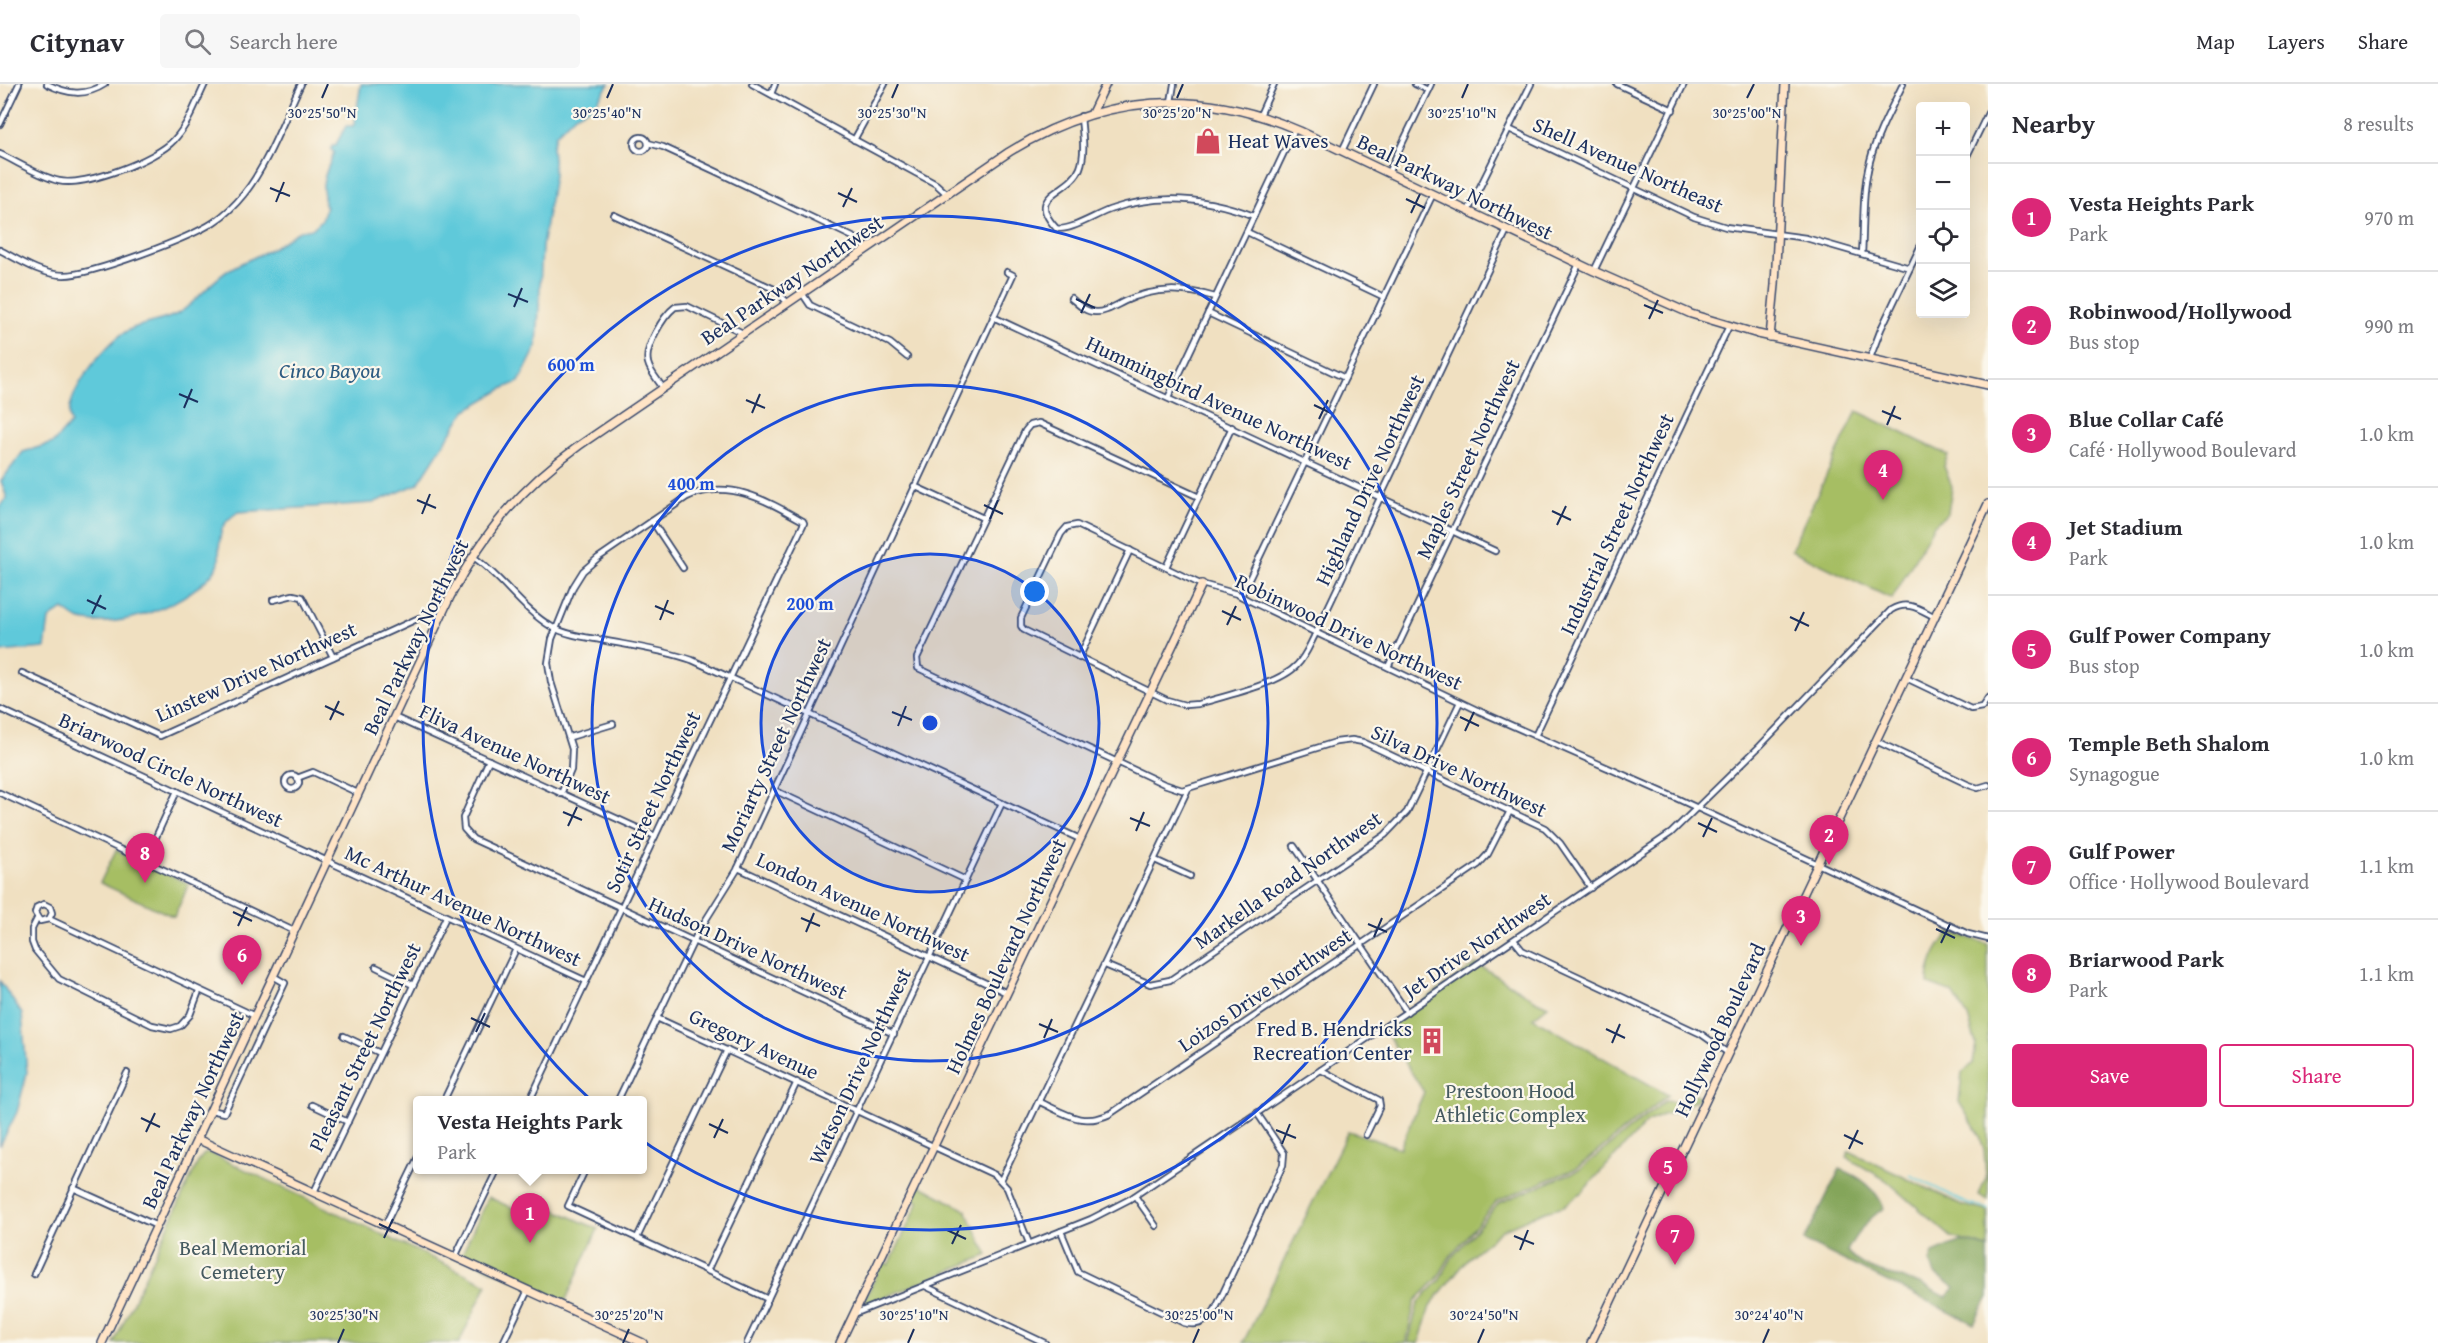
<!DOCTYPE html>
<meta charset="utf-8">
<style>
body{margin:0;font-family:"Gentium Book Plus",serif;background:#f7f7f7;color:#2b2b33}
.controls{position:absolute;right:18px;top:18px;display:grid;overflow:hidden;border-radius:6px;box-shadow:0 6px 24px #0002}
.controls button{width:54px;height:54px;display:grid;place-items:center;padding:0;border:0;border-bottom:2px solid #e1e1e2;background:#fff;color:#2b2b33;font:30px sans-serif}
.you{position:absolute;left:1035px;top:508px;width:21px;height:21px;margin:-15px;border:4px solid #fff;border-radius:50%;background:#1a73e8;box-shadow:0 0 0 9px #1a73e833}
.badge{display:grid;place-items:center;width:39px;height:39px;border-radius:50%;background:#db2777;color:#fff;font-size:20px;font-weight:700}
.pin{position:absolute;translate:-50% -50px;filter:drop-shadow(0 2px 3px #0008)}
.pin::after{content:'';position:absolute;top:32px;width:21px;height:18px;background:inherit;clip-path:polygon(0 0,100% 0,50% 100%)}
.popup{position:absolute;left:413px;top:1012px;width:234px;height:78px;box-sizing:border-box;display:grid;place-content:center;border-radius:6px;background:#fff;filter:drop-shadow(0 2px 4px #0005);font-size:20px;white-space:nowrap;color:#7c7c81}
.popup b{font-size:22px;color:#2b2b33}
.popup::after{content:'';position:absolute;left:50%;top:100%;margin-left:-12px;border:12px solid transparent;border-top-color:#fff}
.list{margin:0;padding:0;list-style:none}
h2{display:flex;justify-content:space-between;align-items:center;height:78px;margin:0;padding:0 24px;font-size:26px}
h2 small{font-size:20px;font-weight:400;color:#7c7c81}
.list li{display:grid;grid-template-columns:39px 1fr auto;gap:18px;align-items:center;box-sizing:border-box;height:108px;padding:0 24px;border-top:2px solid #e1e1e2}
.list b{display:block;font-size:22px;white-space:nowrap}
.list p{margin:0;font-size:20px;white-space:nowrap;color:#7c7c81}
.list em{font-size:20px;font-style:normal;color:#7c7c81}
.actions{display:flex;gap:12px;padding:18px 24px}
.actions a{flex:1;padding:14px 0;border:2px solid #db2777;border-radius:6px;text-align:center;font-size:21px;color:#db2777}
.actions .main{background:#db2777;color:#fff}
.icon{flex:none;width:33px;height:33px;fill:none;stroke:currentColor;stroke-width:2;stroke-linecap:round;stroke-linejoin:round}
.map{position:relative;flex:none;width:1988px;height:1259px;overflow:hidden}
header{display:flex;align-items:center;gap:36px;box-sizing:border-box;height:84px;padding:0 30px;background:#fff;border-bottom:2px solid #e1e1e2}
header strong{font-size:28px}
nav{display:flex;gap:33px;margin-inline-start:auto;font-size:21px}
.search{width:420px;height:54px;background:#f7f7f7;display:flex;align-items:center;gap:15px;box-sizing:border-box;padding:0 21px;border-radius:6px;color:#7c7c81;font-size:22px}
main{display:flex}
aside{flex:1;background:#fff}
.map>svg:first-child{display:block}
</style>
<header>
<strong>Citynav</strong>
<div class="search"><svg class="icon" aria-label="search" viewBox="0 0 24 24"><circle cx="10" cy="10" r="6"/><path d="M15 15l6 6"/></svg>Search here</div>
<nav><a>Map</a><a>Layers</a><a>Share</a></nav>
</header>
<main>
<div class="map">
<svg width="1988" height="1259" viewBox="0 0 1988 1259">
<rect width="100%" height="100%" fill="#fbf7ec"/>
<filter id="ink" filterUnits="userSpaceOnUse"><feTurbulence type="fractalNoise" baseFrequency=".0167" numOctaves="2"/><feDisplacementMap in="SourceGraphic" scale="12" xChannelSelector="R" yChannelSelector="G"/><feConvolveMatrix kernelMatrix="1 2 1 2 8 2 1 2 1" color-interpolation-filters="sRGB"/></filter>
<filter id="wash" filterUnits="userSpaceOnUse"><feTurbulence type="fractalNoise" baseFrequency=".008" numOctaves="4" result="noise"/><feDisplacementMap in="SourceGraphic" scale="24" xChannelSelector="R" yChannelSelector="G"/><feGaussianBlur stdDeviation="1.35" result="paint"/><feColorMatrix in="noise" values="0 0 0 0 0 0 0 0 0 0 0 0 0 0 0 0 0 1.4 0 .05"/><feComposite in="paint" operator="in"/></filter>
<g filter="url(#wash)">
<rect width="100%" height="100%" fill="#f0e0c1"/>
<!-- green -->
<g fill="#a6be64" stroke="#607661" stroke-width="1.5">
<polygon points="1857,327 1948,371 1944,382 1952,403 1948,429 1934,441 1892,515 1791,466"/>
<polygon points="116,766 189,800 174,833 100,799"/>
<path d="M1950 848 1988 860V1116L1979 1111 1986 1093 1984 1067 1980 1052 1959 1018 1962 989 1973 979 1976 960 1968 933 1953 909 1928 900C1928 881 1937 863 1950 848Z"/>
<polygon points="1477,880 1537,917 1548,922 1533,934 1668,1011 1577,1084 1497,1117 1451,1171 1437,1195 1415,1217 1406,1259 1243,1259 1348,1047 1400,1064 1424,1008 1383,944"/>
<polygon points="1695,1010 1700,1013 1698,1015 1675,1028 1662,1031 1647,1038 1583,1107 1564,1122 1545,1127 1502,1146 1467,1175 1430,1222 1419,1259 1408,1259 1418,1219 1439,1197 1453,1172 1499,1119 1579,1086 1665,1017 1676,1018"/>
<polygon points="1849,1067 1962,1121 1988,1127 1988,1164 1951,1153 1886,1096 1846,1073"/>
<polygon points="210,1069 487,1200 459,1259 114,1259 199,1076 204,1070"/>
<polygon points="919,1101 966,1126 988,1171 861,1223 883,1178 889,1181 917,1122 918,1117 913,1115"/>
<polygon points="488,1113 521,1128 528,1114 598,1145 565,1218 461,1172"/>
</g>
<!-- forest -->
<path fill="#84a55a" stroke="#506a5c" stroke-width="1.5" d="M1840 1085C1860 1092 1876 1105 1884 1124 1867 1136 1857 1148 1847 1167 1860 1186 1890 1190 1911 1197 1923 1201 1935 1207 1946 1213L1955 1204 1935 1190 1930 1178 1933 1169 1961 1157 1988 1164V1213L1974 1240 1804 1157Z"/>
<!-- water -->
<g fill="#5fc9da" stroke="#3d7c9c" stroke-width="1.5">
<path d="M361 0H609L595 21 575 31 556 50 552 62 554 91 542 163 537 262 519 298 502 305 465 327 418 400 373 419 238 428C219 441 220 448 219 470 219 475 220 479 217 483 194 518 119 548 78 535 73 533 68 528 63 525L49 535 45 564 0 568V421L7 414 1 397 23 368 53 359 71 339C60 315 106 258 127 247 143 238 164 238 179 229 198 217 212 195 232 184 246 176 262 171 276 162 289 155 297 144 312 145L322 136 326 123 324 121C325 113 323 110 323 102 324 89 330 80 334 68L331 66 332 62H335L346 42H353L355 37Z"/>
<polygon points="0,897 22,930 27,989 17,1028 0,1062"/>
</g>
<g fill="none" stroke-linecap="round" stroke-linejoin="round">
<!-- stream -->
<polyline stroke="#5fc9da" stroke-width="1.5" points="1910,1091 1968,1120 1988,1125"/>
</g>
</g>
<g filter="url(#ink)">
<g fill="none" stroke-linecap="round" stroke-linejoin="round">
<!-- street casing -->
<g stroke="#3b4a6d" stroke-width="8">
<g id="street">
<path d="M47 0C67 10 85 13 105 0"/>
<polyline points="752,0 936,100 947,110"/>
<polyline points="1415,0 1428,6"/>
<polyline points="1617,0 1673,26"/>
<polyline points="771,10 775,0"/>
<polyline points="1171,18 1174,0"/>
<polyline points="1260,31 1274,0"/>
<path d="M1081 32C1082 48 1086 68 1080 84 1070 110 1024 109 1056 144 1068 149 1098 129 1112 125 1159 109 1208 114 1254 132"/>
<polyline points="0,40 19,0"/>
<polyline points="1509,45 1694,133 1726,143 1806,154 1910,184"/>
<circle cx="641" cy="60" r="7"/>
<polyline points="854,56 885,0"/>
<polyline points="648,59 663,63 715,87 859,156 866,165"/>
<polyline points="1342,67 1374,0"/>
<path d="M0 70C19 79 39 92 59 97 84 103 156 76 174 56 188 41 196 19 205 0"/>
<polyline points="1966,74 1988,29"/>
<polyline points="1388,89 1431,0"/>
<polyline points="1468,127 1531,0"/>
<polyline points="614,131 774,205 788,219"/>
<path d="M1507 146 1316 549C1310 560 1306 572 1297 581 1280 600 1224 612 1198 620L1185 621 1167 616 1024 546 1021 542V534L1061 450 1067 443 1077 441 1198 499 1237 510 1248 516 1479 627 1676 714 1968 850 1988 855"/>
<polyline points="1247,148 1384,213"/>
<path d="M0 166C19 176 42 191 64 191 92 191 190 154 214 138 226 130 236 120 244 110 268 80 284 35 301 0"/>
<path d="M1862 170C1864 140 1862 107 1870 77 1877 50 1891 25 1903 0"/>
<polyline points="1594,187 1684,0"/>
<polyline points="802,209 810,221 890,259 907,273"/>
<path d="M1071 214C1078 220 1085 228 1095 228 1105 229 1116 221 1125 217 1156 203 1183 204 1215 213"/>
<polyline points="1208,229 1345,294"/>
<polyline points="993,233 1495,467"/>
<polyline points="1870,274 1881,245 1920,163"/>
<path d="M663 304C658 296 650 288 648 279 644 264 663 232 675 223L687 222 743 249"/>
<polyline points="1168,314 1295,45"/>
<polyline points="914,402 983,434"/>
<polyline points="1199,413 1039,339 1030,341 1025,347 917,574 918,584 1164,700 1182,706 1336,658 1352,656 1363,658 1545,744 1560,759 1591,804"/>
<polyline points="652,437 683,484"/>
<path d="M472 472C502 492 521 525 552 543 567 551 585 553 601 556 632 562 663 566 692 576L1080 755"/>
<polyline points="1166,483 1232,343"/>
<polyline points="1241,512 1433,110"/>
<polyline points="273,516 293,511 302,513 333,573"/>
<polyline points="1079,574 1130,466"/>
<polyline points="1388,583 1579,180"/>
<polyline points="22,589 160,652 419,534 440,533"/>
<polyline points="1906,594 1971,625 1982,623 1988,614"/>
<polyline points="0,625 586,897"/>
<polyline points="394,633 655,752"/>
<polyline points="1535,652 1729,242"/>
<polyline points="570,653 613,640"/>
<polyline points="1876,657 1969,701 1978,704 1988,701"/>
<polyline points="489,676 463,734 464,745 473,755 894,950"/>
<circle cx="292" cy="698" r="7"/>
<polyline points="297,694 313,688 358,709"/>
<polyline points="774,706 966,796"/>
<polyline points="0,709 294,847"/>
<polyline points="1294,762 1407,928"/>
<polyline points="1155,776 1190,792"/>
<polyline points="145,777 177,707"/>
<polyline points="738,784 1007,909"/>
<polyline points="37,835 32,845 32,858 35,866 59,895 152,941 171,945 180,942 190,931 199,907"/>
<polyline points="49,835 52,829 50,823 44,820 37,823 35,829 40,837 49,835 255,932"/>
<polyline points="1514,856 1522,866 1701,950 1728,969"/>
<polyline points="1105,881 1150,900 1170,896 1385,751 1407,728 1460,618"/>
<polyline points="376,883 413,901"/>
<polyline points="657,934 995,1091 1007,1104 1029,1159"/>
<polyline points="344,952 380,969"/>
<polyline points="1321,986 1379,1016 1380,1022 1366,1051"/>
<polyline points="444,1016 516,865"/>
<path d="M530 1016 779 491 804 439 803 437C766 416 728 394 687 413L598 474 583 487 573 503 552 555 548 579 551 598 572 665 571 686 561 710"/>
<polyline points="618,1016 697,850 737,786 1013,191 1007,188"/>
<path d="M1040 1018C1066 1030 1082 1043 1110 1030L1478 781 1488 770 1510 727"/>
<polyline points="312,1021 348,1038"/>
<polyline points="211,1026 224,1029 285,899 273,892"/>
<polyline points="585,1086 568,1122 768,1215"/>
<polyline points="1001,1096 1188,705"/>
<polyline points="73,1104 157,1142"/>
<polyline points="314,1108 446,833"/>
<polyline points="1135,1112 1156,1142"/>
<polyline points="385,1141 418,1073"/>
<path d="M1061 1147 1078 1188 1184 1239C1199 1243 1209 1237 1216 1224L1283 1081 1284 1069 1257 1029"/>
<polyline points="637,1154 727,966"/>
<polyline points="455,1173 497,1086"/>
<polyline points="707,1187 797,998"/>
<polyline points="34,1190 127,989"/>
<polyline points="925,1202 1045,1259"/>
<path d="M854 1230 1091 1135 1130 1115 1671 749 1760 662 1891 526C1908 516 1919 525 1935 533"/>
<polyline points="503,1259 528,1206"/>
<polyline points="747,1259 1002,719"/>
</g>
</g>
<!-- secondary casing -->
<g stroke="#3b4a6d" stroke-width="10">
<g id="secondary">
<polyline points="1092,29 1106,0"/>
<polyline points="1770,253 1775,201 1785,0"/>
<polyline points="197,1055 643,1259"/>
<path d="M102 1259 450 513C483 449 521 403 580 361L1009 68C1102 11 1200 3 1300 47L1594 187 1691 230 1758 250 1988 301"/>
<polyline points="840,1259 1202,500"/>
<polyline points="1591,1259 1988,420"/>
</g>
</g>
<!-- street -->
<use href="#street" stroke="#fff" stroke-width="4.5"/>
<!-- secondary -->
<use href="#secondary" stroke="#ffe4c6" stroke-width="7"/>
</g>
</g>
<!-- ticks -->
<path fill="none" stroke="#1b2f5e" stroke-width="2" d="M322 14 328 0M607 14 613 0M892 14 898 0M1177 14 1183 0M1462 14 1468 0M1747 14 1754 0M270 104 290 112M838 109 857 118M1406 115 1425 124M276 118 284 98M843 123 852 104M1411 129 1420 110M508 210 528 218M1076 215 1095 224M1644 221 1663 229M514 223 522 204M1081 229 1090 210M1649 235 1658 216M179 310 198 318M746 316 765 324M1314 321 1333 330M184 324 192 305M1882 327 1901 335M752 329 760 310M1319 335 1328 316M1887 341 1895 322M417 416 436 424M984 421 1003 430M1552 427 1571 436M422 430 430 410M990 435 998 416M1557 441 1566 422M87 516 106 525M655 522 674 530M1222 527 1241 536M92 530 101 511M1790 533 1809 542M660 536 668 516M1227 541 1236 522M1795 547 1804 528M325 622 344 631M892 628 912 636M1460 633 1479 642M330 636 339 617M898 642 906 622M1465 647 1474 628M563 728 582 736M1130 734 1150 742M1698 739 1717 748M568 742 577 723M1136 747 1144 728M1703 753 1712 734M233 828 252 837M801 834 820 842M1368 840 1387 848M238 842 247 823M1936 845 1955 854M806 848 814 829M1374 853 1382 834M1941 859 1950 840M471 934 490 943M1039 940 1058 948M1606 945 1625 954M476 948 485 929M1044 954 1052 935M1612 959 1620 940M141 1034 160 1043M709 1040 728 1049M1276 1046 1296 1054M146 1048 155 1029M1844 1051 1863 1060M714 1054 723 1035M1282 1060 1290 1040M1849 1065 1858 1046M379 1140 398 1149M947 1146 966 1155M1514 1152 1534 1160M384 1154 393 1135M952 1160 961 1141M1520 1166 1528 1146M338 1259 344 1245M623 1259 629 1245M908 1259 914 1245M1193 1259 1199 1245M1478 1259 1484 1245M1763 1259 1769 1245"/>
<!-- distance rings -->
<circle cx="930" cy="639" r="169" fill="#1d4ed8" fill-opacity=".12"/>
<g fill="none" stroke="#1d4ed8" stroke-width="3">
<circle cx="930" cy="639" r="169"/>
<circle cx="930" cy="639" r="338"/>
<circle cx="930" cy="639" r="507"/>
</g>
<!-- icons -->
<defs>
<g id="shop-bare" transform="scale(2.07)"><path d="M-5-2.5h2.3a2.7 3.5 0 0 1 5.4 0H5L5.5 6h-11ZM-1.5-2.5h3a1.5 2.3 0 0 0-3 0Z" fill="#d1495b" stroke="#fbf7ec" stroke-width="2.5" paint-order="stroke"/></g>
<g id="building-bare" transform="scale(2.07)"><path d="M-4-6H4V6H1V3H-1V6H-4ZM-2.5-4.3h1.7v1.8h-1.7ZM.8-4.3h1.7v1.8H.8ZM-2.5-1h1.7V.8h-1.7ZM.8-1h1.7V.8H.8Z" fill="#d1495b" stroke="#fbf7ec" stroke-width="2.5" paint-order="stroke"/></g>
</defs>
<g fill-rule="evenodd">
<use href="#shop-bare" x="1208" y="57"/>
<use href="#building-bare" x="1432" y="957"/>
</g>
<g text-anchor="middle" stroke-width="4.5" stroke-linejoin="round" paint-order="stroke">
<!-- poi labels -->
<g font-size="21" fill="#1b2f5e" stroke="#fbf7ec" text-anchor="start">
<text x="1228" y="64">Heat Waves</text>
<text x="1412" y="952" text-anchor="end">Fred B. Hendricks<tspan x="1412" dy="24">Recreation Center</tspan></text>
</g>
<!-- street labels -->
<g font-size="21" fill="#1b2f5e" stroke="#fbf7ec">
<text transform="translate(1628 81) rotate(24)" y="7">Shell Avenue Northeast</text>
<text transform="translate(1455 103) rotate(26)" y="7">Beal Parkway Northwest</text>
<text transform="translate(792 196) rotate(-34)" y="7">Beal Parkway Northwest</text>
<text transform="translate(1219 319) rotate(25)" y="7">Hummingbird Avenue Northwest</text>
<text transform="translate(1468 375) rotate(-65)" y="7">Maples Street Northwest</text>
<text transform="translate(1370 396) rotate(-65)" y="7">Highland Drive Northwest</text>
<text transform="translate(1617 440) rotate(-65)" y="7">Industrial Street Northwest</text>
<text transform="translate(1349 548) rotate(25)" y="7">Robinwood Drive Northwest</text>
<text transform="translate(416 553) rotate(-64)" y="7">Beal Parkway Northwest</text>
<text transform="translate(256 588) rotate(-24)" y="7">Linstew Drive Northwest</text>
<text transform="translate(776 661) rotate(-65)" y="7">Moriarty Street Northwest</text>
<text transform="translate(515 670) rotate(25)" y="7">Fliva Avenue Northwest</text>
<text transform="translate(171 686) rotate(25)" y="7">Briarwood Circle Northwest</text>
<text transform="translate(1459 687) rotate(25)" y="7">Silva Drive Northwest</text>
<text transform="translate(653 718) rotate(-65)" y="7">Sotir Street Northwest</text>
<text transform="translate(1288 796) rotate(-35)" y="7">Markella Road Northwest</text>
<text transform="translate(463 822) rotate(25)" y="7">Mc Arthur Avenue Northwest</text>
<text transform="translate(863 823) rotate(25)" y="7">London Avenue Northwest</text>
<text transform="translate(1477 861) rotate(-34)" y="7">Jet Drive Northwest</text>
<text transform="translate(748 864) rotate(25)" y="7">Hudson Drive Northwest</text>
<text transform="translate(1006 872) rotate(-65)" y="7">Holmes Boulevard Northwest</text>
<text transform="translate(1265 906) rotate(-34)" y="7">Loizos Drive Northwest</text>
<text transform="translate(1720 946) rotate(-65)" y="7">Hollywood Boulevard</text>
<text transform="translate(754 960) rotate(25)" y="7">Gregory Avenue</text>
<text transform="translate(365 963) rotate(-64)" y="7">Pleasant Street Northwest</text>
<text transform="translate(860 982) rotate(-65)" y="7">Watson Drive Northwest</text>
<text transform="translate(193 1026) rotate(-65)" y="7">Beal Parkway Northwest</text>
</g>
<!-- park labels -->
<g font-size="21" fill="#455a60" stroke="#fbf7ec">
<text x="1510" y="1014">Prestoon Hood<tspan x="1510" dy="24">Athletic Complex</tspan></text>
<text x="243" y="1171">Beal Memorial<tspan x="243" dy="24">Cemetery</tspan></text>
</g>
<!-- water labels -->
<g font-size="22" font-style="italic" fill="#2f5d83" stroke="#fbf7ec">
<text x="330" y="294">Cinco Bayou</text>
</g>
</g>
<g font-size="15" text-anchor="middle" fill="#1b2f5e" stroke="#fbf7ec" stroke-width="4.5" stroke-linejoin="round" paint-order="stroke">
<text x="322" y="34">30°25'50"N</text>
<text x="607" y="34">30°25'40"N</text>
<text x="892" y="34">30°25'30"N</text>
<text x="1177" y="34">30°25'20"N</text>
<text x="1462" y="34">30°25'10"N</text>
<text x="1747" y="34">30°25'00"N</text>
<text x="344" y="1236">30°25'30"N</text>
<text x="629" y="1236">30°25'20"N</text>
<text x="914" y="1236">30°25'10"N</text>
<text x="1199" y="1236">30°25'00"N</text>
<text x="1484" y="1236">30°24'50"N</text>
<text x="1769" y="1236">30°24'40"N</text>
</g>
<circle cx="930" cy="639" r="9" fill="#1d4ed8" stroke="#fbf7ec" stroke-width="3"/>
<g font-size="18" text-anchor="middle" font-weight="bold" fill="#1d4ed8" stroke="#fbf7ec" stroke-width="4.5" stroke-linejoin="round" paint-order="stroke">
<text x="571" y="287">600 m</text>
<text x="691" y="406">400 m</text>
<text x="810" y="526">200 m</text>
</g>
</svg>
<div class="controls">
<button>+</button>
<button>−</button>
<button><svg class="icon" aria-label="locate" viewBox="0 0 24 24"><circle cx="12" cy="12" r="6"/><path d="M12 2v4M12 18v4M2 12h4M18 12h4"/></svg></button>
<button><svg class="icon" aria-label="layers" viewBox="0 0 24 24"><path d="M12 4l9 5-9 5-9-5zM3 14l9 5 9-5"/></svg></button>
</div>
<div class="you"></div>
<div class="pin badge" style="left:530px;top:1159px">1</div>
<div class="popup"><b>Vesta Heights Park</b>Park</div>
<div class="pin badge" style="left:1829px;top:781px">2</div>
<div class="pin badge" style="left:1801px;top:862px">3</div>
<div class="pin badge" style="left:1883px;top:416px">4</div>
<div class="pin badge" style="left:1668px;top:1113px">5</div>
<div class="pin badge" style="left:242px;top:901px">6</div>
<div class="pin badge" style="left:1675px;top:1181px">7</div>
<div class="pin badge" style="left:145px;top:799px">8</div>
</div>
<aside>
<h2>Nearby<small>8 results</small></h2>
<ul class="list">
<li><span class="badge">1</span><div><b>Vesta Heights Park</b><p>Park</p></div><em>970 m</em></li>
<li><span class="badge">2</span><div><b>Robinwood/Hollywood</b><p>Bus stop</p></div><em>990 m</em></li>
<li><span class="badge">3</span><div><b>Blue Collar Café</b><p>Café · Hollywood Boulevard</p></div><em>1.0 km</em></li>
<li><span class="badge">4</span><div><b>Jet Stadium</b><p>Park</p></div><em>1.0 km</em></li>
<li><span class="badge">5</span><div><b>Gulf Power Company</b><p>Bus stop</p></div><em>1.0 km</em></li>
<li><span class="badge">6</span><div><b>Temple Beth Shalom</b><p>Synagogue</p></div><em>1.0 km</em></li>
<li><span class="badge">7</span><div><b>Gulf Power</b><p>Office · Hollywood Boulevard</p></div><em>1.1 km</em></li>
<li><span class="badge">8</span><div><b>Briarwood Park</b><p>Park</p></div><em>1.1 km</em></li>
</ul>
<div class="actions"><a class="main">Save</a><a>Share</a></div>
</aside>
</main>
